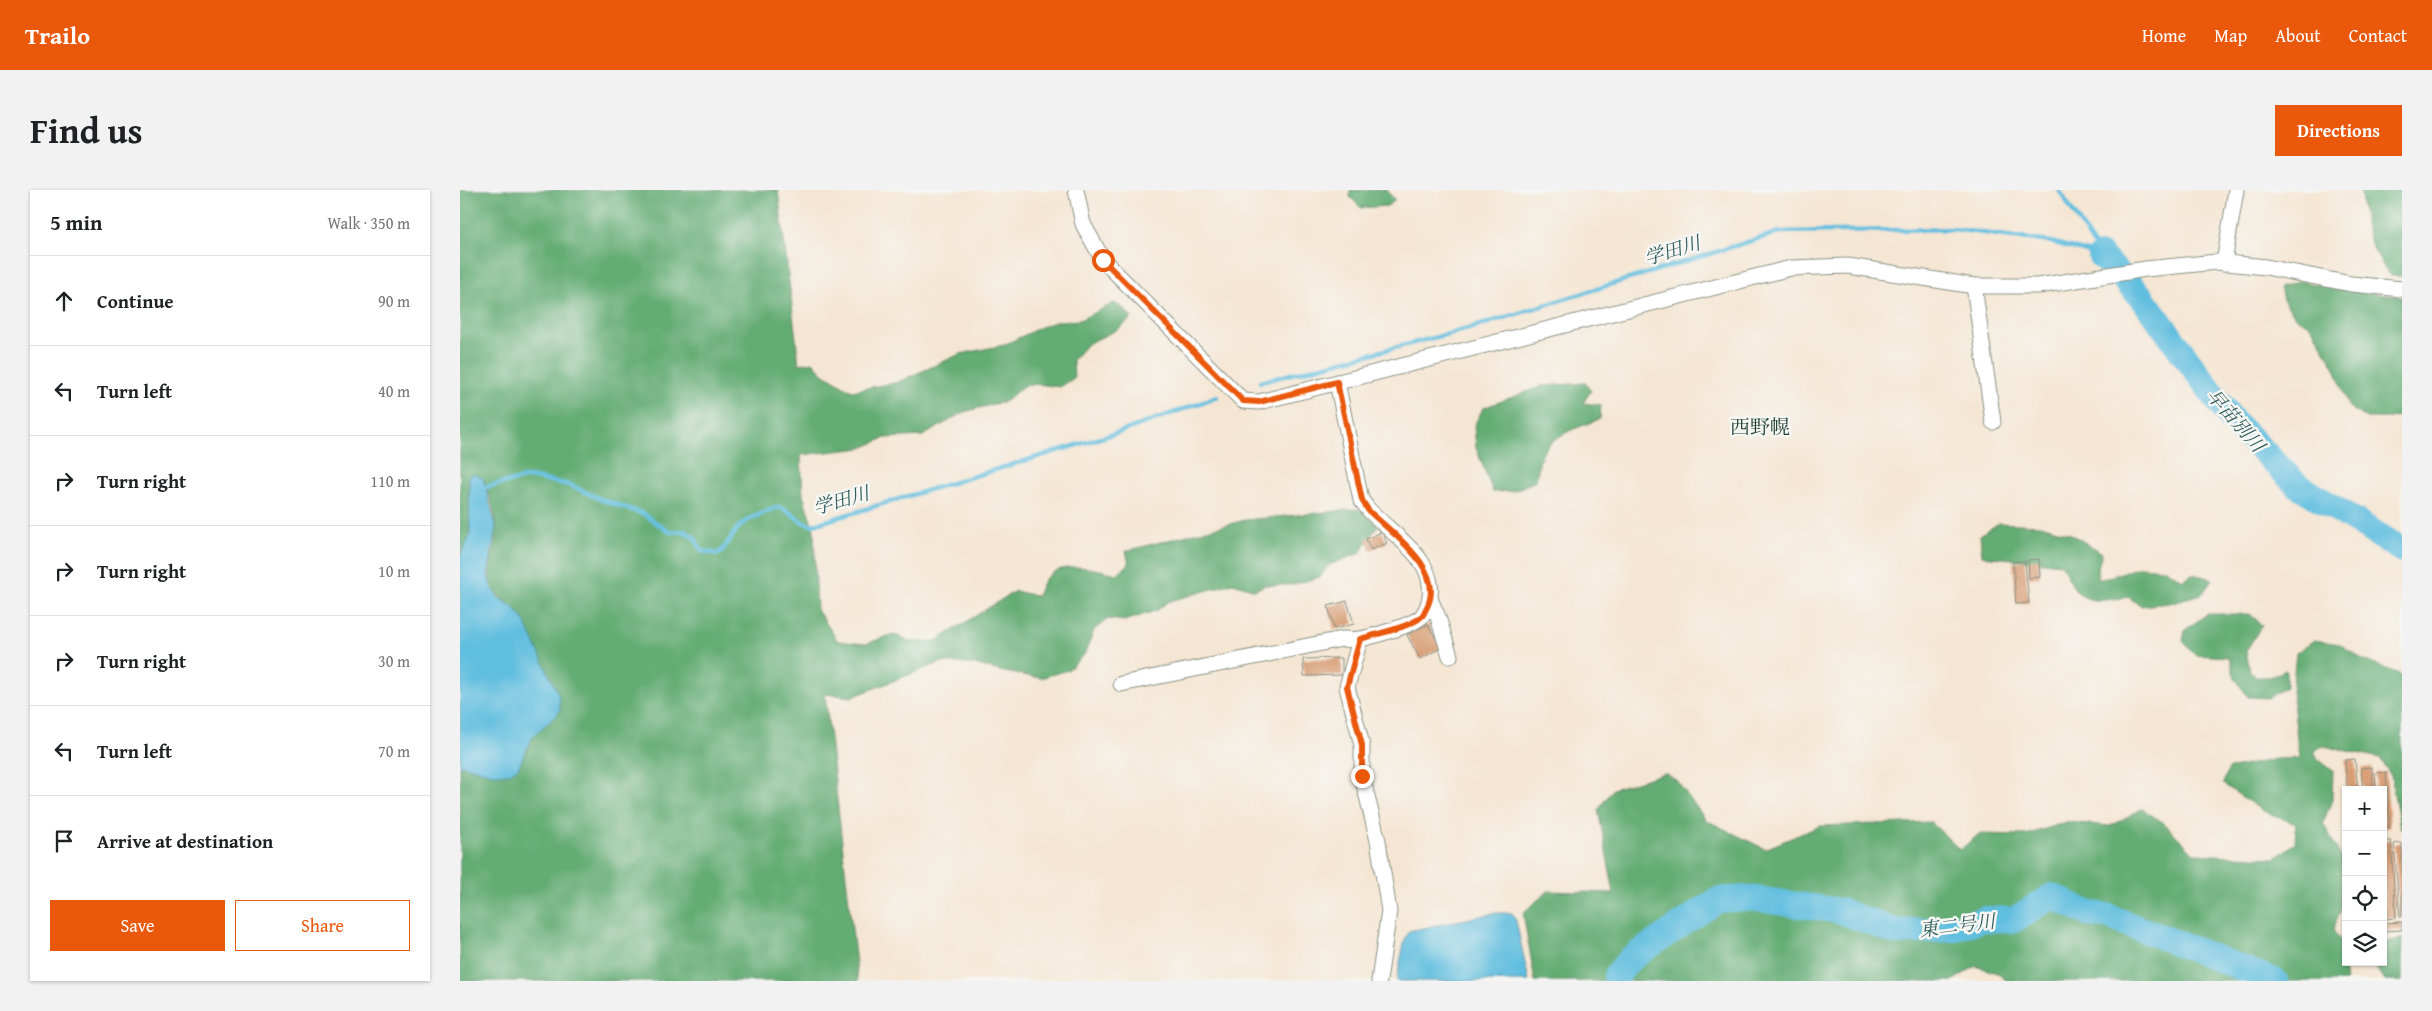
<!DOCTYPE html>
<meta charset="utf-8">
<style>
body{margin:0;font-family:"Gentium Book Plus","Noto Serif JP",serif;background:#f2f2f2;color:#202124}
.controls{position:absolute;right:15px;bottom:15px;display:grid;overflow:hidden;border-radius:0px;box-shadow:0 1px 4px #0004}
.controls button{width:45px;height:45px;display:grid;place-items:center;padding:0;border:0;border-bottom:1px solid #e0e0e0;background:#fff;color:#202124;font:25px sans-serif}
.stop{position:absolute;width:15px;height:15px;margin:-11px;border:4px solid #ea580c;border-radius:50%;background:#fff}
.stop.end{background:#ea580c;border-color:#fff;box-shadow:0 1px 5px #0008}
.list{margin:0;padding:0;list-style:none}
h2{display:flex;justify-content:space-between;align-items:center;height:65px;margin:0;padding:0 20px;font-size:21px}
h2 small{font-size:16px;font-weight:400;color:#757577}
.list li{display:grid;grid-template-columns:32px 1fr auto;gap:15px;align-items:center;box-sizing:border-box;height:90px;padding:0 20px;border-top:1px solid #e0e0e0}
.list b{display:block;font-size:19px;white-space:nowrap}
.list em{font-size:16px;font-style:normal;color:#757577}
.actions{display:flex;gap:10px;padding:15px 20px}
.actions a{flex:1;padding:11px 0;border:1px solid #ea580c;border-radius:0px;text-align:center;font-size:18px;color:#ea580c}
.actions .main{background:#ea580c;color:#fff}
.icon{flex:none;width:28px;height:28px;fill:none;stroke:currentColor;stroke-width:2;stroke-linecap:round;stroke-linejoin:round}
.map{position:relative;flex:none;width:1942px;height:791px;overflow:hidden;border-radius:0px}
header{display:flex;align-items:center;gap:30px;box-sizing:border-box;height:70px;padding:0 25px;background:#ea580c;color:#fff}
header strong{font-size:24px}
nav{display:flex;gap:28px;margin-inline-start:auto;font-size:18px}
.intro{display:flex;align-items:center;justify-content:space-between;box-sizing:border-box;height:120px;padding:0 30px}
h1{margin:0;font-size:35px}
.button{padding:12px 22px;border-radius:0px;background:#ea580c;color:#fff;font-size:18px;font-weight:700}
main{display:flex;gap:30px;padding:0 30px}
aside{flex:1;background:#fff;border-radius:0px;box-shadow:0 1px 4px #0004}
.map>svg:first-child{display:block}
</style>
<header>
<strong>Trailo</strong>
<nav><a>Home</a><a>Map</a><a>About</a><a>Contact</a></nav>
</header>
<div class="intro"><h1>Find us</h1><a class="button">Directions</a></div>
<main>
<aside>
<h2>5 min<small>Walk · 350 m</small></h2>
<ul class="list">
<li><svg class="icon" aria-label="ahead" viewBox="0 0 24 24"><path d="M12 20V5M6 11l6-6 6 6"/></svg><div><b>Continue</b></div><em>90 m</em></li>
<li><svg class="icon" aria-label="left" viewBox="0 0 24 24"><path d="M17 20v-9H6M10 6l-5 5 5 5"/></svg><div><b>Turn left</b></div><em>40 m</em></li>
<li><svg class="icon" aria-label="right" viewBox="0 0 24 24"><path d="M7 20v-9h11M14 6l5 5-5 5"/></svg><div><b>Turn right</b></div><em>110 m</em></li>
<li><svg class="icon" aria-label="right" viewBox="0 0 24 24"><path d="M7 20v-9h11M14 6l5 5-5 5"/></svg><div><b>Turn right</b></div><em>10 m</em></li>
<li><svg class="icon" aria-label="right" viewBox="0 0 24 24"><path d="M7 20v-9h11M14 6l5 5-5 5"/></svg><div><b>Turn right</b></div><em>30 m</em></li>
<li><svg class="icon" aria-label="left" viewBox="0 0 24 24"><path d="M17 20v-9H6M10 6l-5 5 5 5"/></svg><div><b>Turn left</b></div><em>70 m</em></li>
<li><svg class="icon" aria-label="arrive" viewBox="0 0 24 24"><path d="M6 21V4h12l-3 4 3 4H6"/></svg><div><b>Arrive at destination</b></div></li>
</ul>
<div class="actions"><a class="main">Save</a><a>Share</a></div>
</aside>
<div class="map">
<svg width="1942" height="791" viewBox="0 0 1942 791">
<rect width="100%" height="100%" fill="#f6f6f2"/>
<filter id="ink" filterUnits="userSpaceOnUse"><feTurbulence type="fractalNoise" baseFrequency=".02" numOctaves="2"/><feDisplacementMap in="SourceGraphic" scale="10" xChannelSelector="R" yChannelSelector="G"/><feConvolveMatrix kernelMatrix="1 2 1 2 8 2 1 2 1" color-interpolation-filters="sRGB"/></filter>
<filter id="wash" filterUnits="userSpaceOnUse"><feTurbulence type="fractalNoise" baseFrequency=".0096" numOctaves="4" result="noise"/><feDisplacementMap in="SourceGraphic" scale="20" xChannelSelector="R" yChannelSelector="G"/><feGaussianBlur stdDeviation="1.12" result="paint"/><feColorMatrix in="noise" values="0 0 0 0 0 0 0 0 0 0 0 0 0 0 0 0 0 1.4 0 .05"/><feComposite in="paint" operator="in"/></filter>
<g filter="url(#wash)">
<rect width="100%" height="100%" fill="#f5e6d3"/>
<!-- forest -->
<g fill="#64ac73" stroke="#427454">
<path d="M0 0H318L339 174 353 172 363 183 392 201 438 192 500 164 544 155 581 137 597 131 620 130 654 113 664 119 672 128 657 140 627 154 613 170 614 188 600 197 578 194 563 196 546 211 504 222 463 246 425 248 402 258 341 265 343 305 354 340 357 420 378 451 406 454 433 444 452 452 476 451 555 401 577 406C579 401 582 393 586 388 603 370 636 379 657 384L669 374 666 361 785 330 898 319 918 335 900 363 869 375 860 387 832 395H805L795 400 773 393 707 412 698 420 665 431 648 429 634 440 624 465 608 480 581 488 544 482 518 475 482 472 392 507 365 504 398 791H0V575L32 584 58 578 73 546 53 417C14 392 36 374 36 338 36 321 28 303 23 288L9 287 10 346 0 367Z"/>
<polygon points="890,0 926,0 935,10 927,16 901,18 890,7"/>
<path d="M1901 0H1942V86H1931C1909 60 1903 34 1901 0Z"/>
<polygon points="1841,91 1873,98 1942,107 1942,225 1930,228 1905,228 1889,217 1875,178 1851,136 1836,128 1823,110 1820,97"/>
<path d="M1126 193 1131 201 1123 213 1141 215 1140 229C1120 237 1089 245 1081 267 1078 274 1078 284 1076 291L1053 301 1033 302 1016 258 1014 236 1023 218 1082 196Z"/>
<path d="M1539 333 1581 335 1611 344 1642 363 1637 381 1638 390 1680 377 1705 379 1723 390 1732 384 1753 389 1742 404 1709 413 1680 416 1669 407C1628 413 1619 415 1602 374L1522 366 1520 345Z"/>
<polygon points="1747,424 1790,424 1802,435 1786,461 1790,481 1797,487 1810,487 1826,480 1826,497 1808,508 1788,507 1775,488 1769,467 1735,465 1723,451 1725,440"/>
<polygon points="1854,450 1880,454 1903,470 1942,485 1942,638 1940,638 1931,586 1920,568 1863,556 1854,561 1858,569 1873,581 1872,610 1863,633 1886,676 1886,707 1873,740 1880,750 1886,791 1547,791 1537,783 1516,776 1492,791 1075,791 1063,723 1088,701 1154,703 1138,620 1153,599 1205,583 1217,591 1246,630 1305,659 1360,636 1471,632 1500,660 1519,644 1566,645 1607,632 1650,636 1682,619 1704,633 1735,664 1815,668 1835,653 1836,634 1801,620 1763,594 1768,579 1816,569 1839,568 1832,501 1836,463"/>
<polygon points="1942,748 1942,791 1925,791 1915,777 1916,772 1923,772 1923,753"/>
</g>
<!-- water -->
<g fill="#61bedf" stroke="#407e8a">
<polygon points="13,284 23,288 36,336 28,385 31,397 39,408 53,417 63,428 99,506 100,519 97,525 73,546 58,578 48,584 32,584 0,575 0,367 10,346 9,287"/>
<polygon points="1035,723 1052,723 1056,731 1069,791 936,791 945,749 949,741"/>
</g>
<g fill="none" stroke-linecap="round" stroke-linejoin="round">
<!-- stream -->
<g stroke="#61bedf" stroke-width="4.5">
<polyline points="1599,0 1641,66"/>
<polyline points="800,192 1008,139 1320,42 1493,39 1591,52 1641,66"/>
<path d="M22 298 69 287 110 295 140 309 184 324 209 342 224 341 234 347 242 361 258 364C269 356 272 342 282 334 292 326 307 322 318 317 332 320 338 334 353 335L660 242 757 207"/>
</g>
<!-- river -->
<g stroke="#61bedf" stroke-width="26">
<polyline points="1641,66 1681,106 1772,230 1836,294 1942,360"/>
<polyline points="1156,786 1170,769 1258,710 1289,708 1381,721 1436,742 1493,739 1524,729 1554,730 1592,706 1630,724 1647,726 1815,791"/>
</g>
</g>
<g id="blocks">
<!-- building -->
<g fill="#d89d75">
<polygon points="922,342 927,353 911,360 906,349"/>
<polygon points="1579,369 1580,387 1569,388 1568,370"/>
<polygon points="1565,371 1569,413 1556,414 1553,372"/>
<polygon points="887,411 894,434 874,439 868,416"/>
<polygon points="968,434 981,458 960,469 947,445"/>
<polygon points="882,468 882,485 844,486 843,469"/>
<polygon points="1895,569 1898,600 1887,600 1885,570"/>
<polygon points="1912,577 1913,600 1903,600 1901,578"/>
<polygon points="1926,582 1930,637 1923,637 1923,600 1916,600 1915,583"/>
<polygon points="1923,651 1931,651 1936,728 1925,729"/>
<polygon points="1942,653 1942,727 1940,727 1934,654"/>
<polygon points="1942,732 1942,740 1923,741 1923,733"/>
</g>
</g>
</g>
<g filter="url(#ink)">
<use href="#blocks" fill-opacity="0" stroke="#8a9284" stroke-width="1"/>
<g fill="none" stroke-linecap="round" stroke-linejoin="round">
<!-- minor casing -->
<g stroke="#8a9284" stroke-width="17">
<g id="minor">
<polyline points="616,0 623,34 643,70 783,211 799,212 1331,78 1388,76 1514,96 1578,96 1686,79 1757,72 1806,77 1891,94 1942,99"/>
<polyline points="1764,73 1776,0"/>
<polyline points="1514,96 1533,232"/>
<polyline points="970,409 978,427 990,466"/>
<polyline points="900,449 887,497 902,555 902,586 918,651 929,721 919,791"/>
<path d="M661 494 882 449C888 449 895 450 901 449 914 446 954 435 962 426 975 409 972 386 960 370 948 353 923 335 908 319L901 310 877 192"/>
</g>
</g>
<!-- minor -->
<use href="#minor" stroke="#fff" stroke-width="15"/>
</g>
</g>
<g fill="none" stroke-linecap="round" stroke-linejoin="round" filter="url(#ink)">
<!-- route -->
<path stroke="#ea580c" stroke-width="6" d="M643 70 783 211 799 212 877 192 902 310 908 320C931 343 986 379 967 417 965 420 964 425 961 427 951 437 915 444 900 449L887 497 902 555V586"/>
</g>
<g text-anchor="middle" stroke-width="5" stroke-linejoin="round" paint-order="stroke">
<!-- water labels -->
<g font-size="19" font-style="italic" fill="#305d5f" stroke="#f6f6f2">
<text transform="translate(1212 60) rotate(-17)" y="7">学田川</text>
<text transform="translate(1776 230) rotate(49)" y="7">早苗別川</text>
<text transform="translate(381 310) rotate(-16)" y="7">学田川</text>
<text transform="translate(1497 735) rotate(-7)" y="7">東二号川</text>
</g>
<!-- quarter labels -->
<g font-size="20" fill="#1f3d34" stroke="#f6f6f2">
<text x="1300" y="244">西野幌</text>
</g>
</g>
</svg>
<div class="controls">
<button>+</button>
<button>−</button>
<button><svg class="icon" aria-label="locate" viewBox="0 0 24 24"><circle cx="12" cy="12" r="6"/><path d="M12 2v4M12 18v4M2 12h4M18 12h4"/></svg></button>
<button><svg class="icon" aria-label="layers" viewBox="0 0 24 24"><path d="M12 4l9 5-9 5-9-5zM3 14l9 5 9-5"/></svg></button>
</div>
<div class="stop" style="left:643px;top:70px"></div>
<div class="stop end" style="left:902px;top:586px"></div>
</div>
</main>
